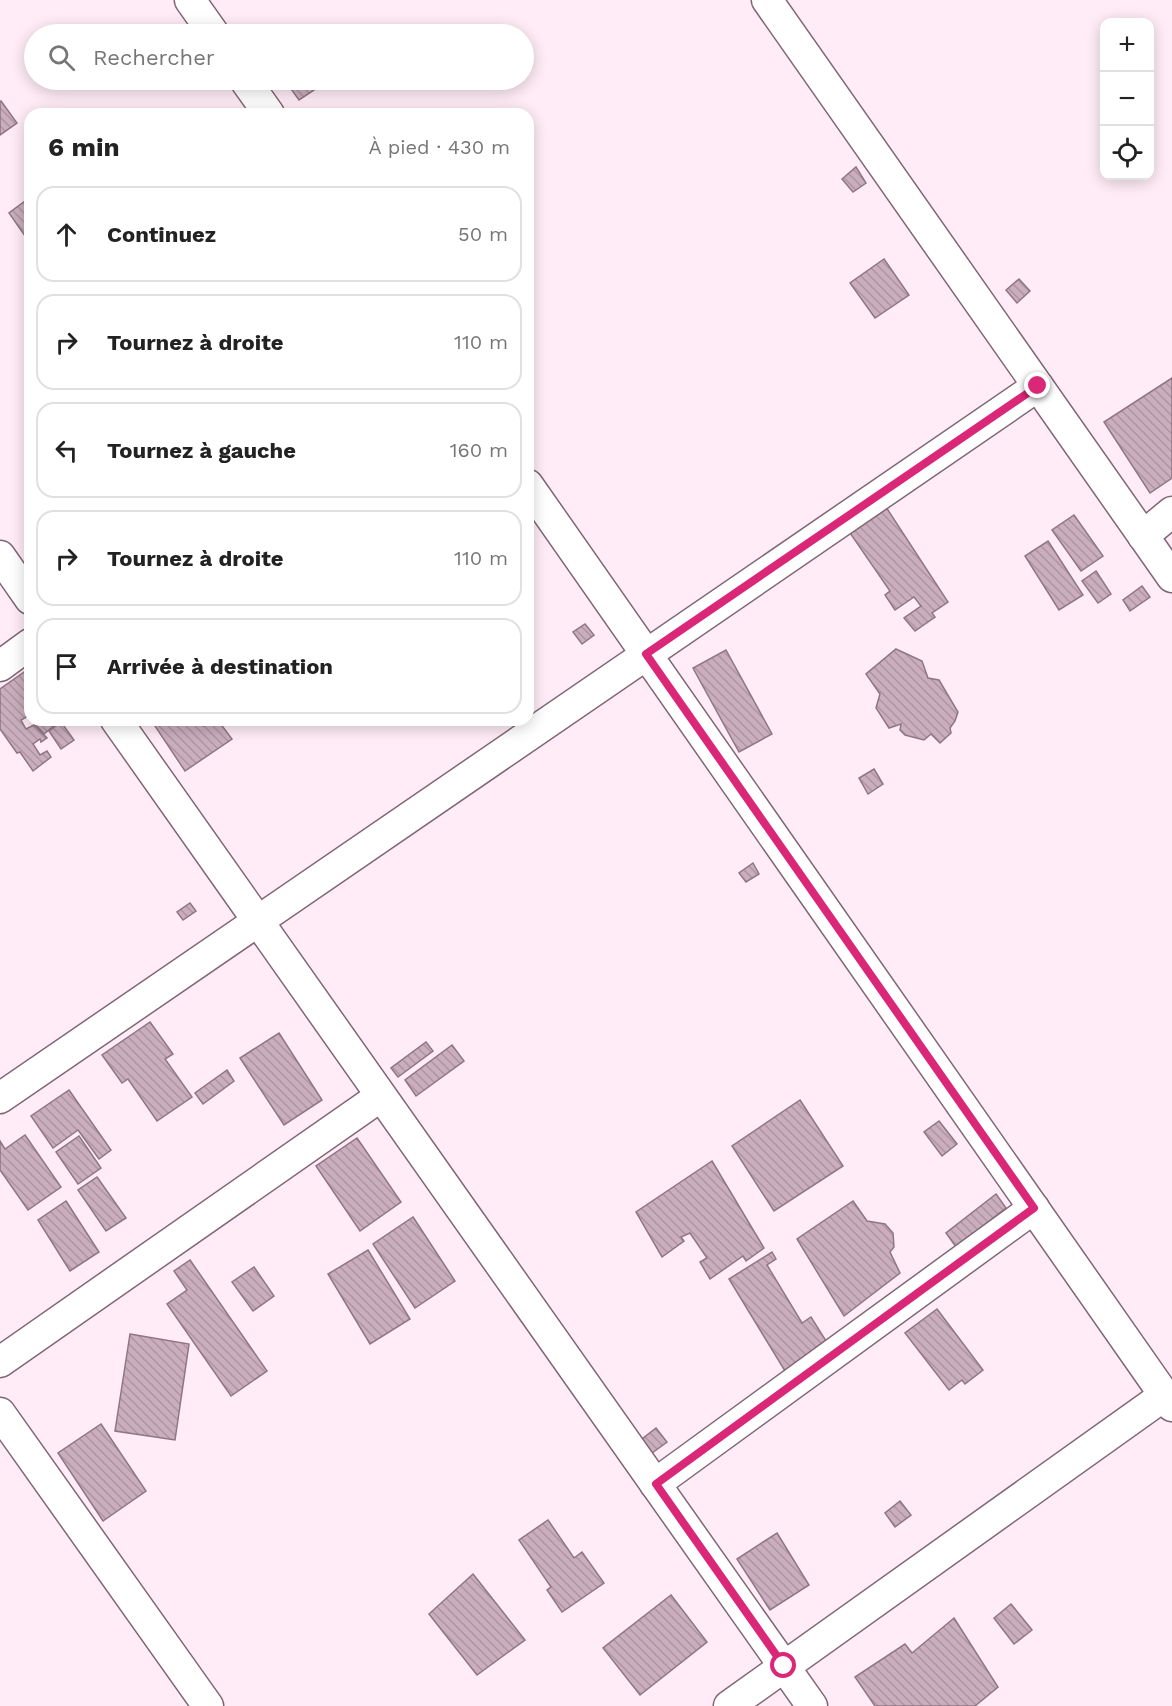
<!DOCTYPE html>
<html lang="fr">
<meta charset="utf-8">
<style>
body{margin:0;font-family:"Work Sans",sans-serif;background:#f2f2f2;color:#222}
.controls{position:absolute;right:18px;top:18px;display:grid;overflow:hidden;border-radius:12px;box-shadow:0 3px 15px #0003}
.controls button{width:54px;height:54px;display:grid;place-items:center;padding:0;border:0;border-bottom:2px solid #e0e0e0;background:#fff;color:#222;font:30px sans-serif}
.stop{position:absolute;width:18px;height:18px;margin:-14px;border:4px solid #db2777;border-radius:50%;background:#fff}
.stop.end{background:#db2777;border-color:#fff;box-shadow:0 2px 6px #0008}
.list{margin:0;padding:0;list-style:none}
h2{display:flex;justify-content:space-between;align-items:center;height:78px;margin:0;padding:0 24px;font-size:26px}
h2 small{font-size:20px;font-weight:400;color:#767676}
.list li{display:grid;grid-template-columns:39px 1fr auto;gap:18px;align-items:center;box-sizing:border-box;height:96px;margin:0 12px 12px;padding:0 12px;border:2px solid #e0e0e0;border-radius:18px}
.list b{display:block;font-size:22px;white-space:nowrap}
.list em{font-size:20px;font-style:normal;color:#767676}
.icon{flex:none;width:33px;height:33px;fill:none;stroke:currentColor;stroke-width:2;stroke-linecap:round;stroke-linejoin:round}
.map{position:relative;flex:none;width:1172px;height:1706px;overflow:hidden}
.search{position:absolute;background:#fff;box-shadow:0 3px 15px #0003;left:24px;top:24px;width:510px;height:66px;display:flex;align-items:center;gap:15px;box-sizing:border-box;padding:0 21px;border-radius:33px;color:#767676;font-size:22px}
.panel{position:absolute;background:#fff;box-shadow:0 3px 15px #0003;left:24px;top:108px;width:510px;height:618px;border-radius:18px}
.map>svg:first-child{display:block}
</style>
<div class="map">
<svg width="1172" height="1706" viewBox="0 0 1172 1706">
<defs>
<pattern id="building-back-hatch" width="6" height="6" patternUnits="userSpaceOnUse" patternTransform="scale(1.5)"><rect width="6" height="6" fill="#caaebd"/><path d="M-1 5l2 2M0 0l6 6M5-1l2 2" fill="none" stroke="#ae95a2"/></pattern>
</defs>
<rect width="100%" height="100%" fill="#ffecf6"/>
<!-- building -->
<g fill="url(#building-back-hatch)" stroke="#907684" stroke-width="1.5">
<polygon points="289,80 327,80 328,81 299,100 286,82"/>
<polygon points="1,101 17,123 0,135 0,102"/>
<polygon points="856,167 866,183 853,192 842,179"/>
<polygon points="25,201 30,208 30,232 25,236 9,213"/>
<polygon points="884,259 909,295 875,318 850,283"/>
<polygon points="1019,279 1030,291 1017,303 1006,290"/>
<polygon points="1172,378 1172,478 1150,493 1104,422"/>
<polygon points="884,504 948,602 932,613 935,617 915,631 904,618 921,606 914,597 895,610 885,595 890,591 850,533"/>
<polygon points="1074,515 1103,556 1081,571 1052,530"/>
<polygon points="1048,541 1083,595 1059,610 1025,556"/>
<polygon points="1096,571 1111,594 1098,603 1082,581"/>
<polygon points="1142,586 1150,597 1130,611 1123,600"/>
<polygon points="585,624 594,635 582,644 573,632"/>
<polygon points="896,649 922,661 928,678 939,680 958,712 955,721 950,728 951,733 940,743 931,734 924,740 905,735 900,730 901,724 889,728 876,708 880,694 866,674"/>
<polygon points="726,650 772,734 739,752 693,668"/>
<polygon points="27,670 30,674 30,715 21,720 26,729 34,725 47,738 41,742 40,739 33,744 40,755 47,751 51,757 33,771 20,752 17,753 0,729 0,689"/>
<polygon points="42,720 61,720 44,734 36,725"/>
<polygon points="151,720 198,720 203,726 215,720 220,723 232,739 185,771"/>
<polygon points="61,722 74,740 61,749 49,731"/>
<polygon points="874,769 883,784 868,794 859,778"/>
<polygon points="753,863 759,874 746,882 739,873"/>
<polygon points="190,903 196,911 183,920 177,912"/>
<polygon points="150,1022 173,1054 165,1059 192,1097 157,1121 128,1079 122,1083 102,1055"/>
<polygon points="279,1033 322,1100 284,1125 240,1058"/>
<polygon points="426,1042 433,1051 398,1077 391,1068"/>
<polygon points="452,1045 464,1061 416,1096 405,1080"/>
<polygon points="227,1070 234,1081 203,1104 195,1093"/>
<polygon points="69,1090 111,1150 99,1159 78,1130 53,1148 31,1116"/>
<polygon points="800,1100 843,1166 774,1211 732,1146"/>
<polygon points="939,1121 957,1144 942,1156 924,1132"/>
<polygon points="25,1135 61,1187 28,1210 0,1170 0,1141 5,1149"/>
<polygon points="79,1136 101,1168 78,1184 56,1152"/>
<polygon points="357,1138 401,1202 360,1231 316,1166"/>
<polygon points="712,1161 764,1248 746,1261 743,1256 710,1279 700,1262 707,1258 690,1233 681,1237 684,1241 662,1257 636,1212"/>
<polygon points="97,1177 126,1218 106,1231 78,1190"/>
<polygon points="996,1194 1006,1208 956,1247 946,1233"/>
<polygon points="66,1201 99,1252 70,1271 38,1220"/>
<polygon points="853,1201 867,1221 885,1224 893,1233 894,1247 890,1252 900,1273 844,1316 797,1239"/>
<polygon points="413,1217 455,1281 415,1308 373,1244"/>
<polygon points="368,1250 410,1319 370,1344 328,1274"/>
<polygon points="772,1252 776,1259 767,1265 802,1323 811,1317 828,1344 785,1371 729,1279"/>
<polygon points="190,1260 267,1371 231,1396 167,1304 187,1290 174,1271"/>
<polygon points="254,1267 274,1296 253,1311 232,1282"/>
<polygon points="937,1309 983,1370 965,1384 962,1380 949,1390 905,1333"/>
<polygon points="130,1334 189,1344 175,1440 115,1431"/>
<polygon points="101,1424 146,1491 103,1521 58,1453"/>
<polygon points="656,1428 667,1442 652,1453 642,1439"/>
<polygon points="900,1501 911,1515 895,1527 885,1513"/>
<polygon points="548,1520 574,1558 582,1552 604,1583 562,1612 547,1590 551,1587 519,1540"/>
<polygon points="777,1533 809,1585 770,1610 737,1559"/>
<polygon points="473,1574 525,1640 477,1675 429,1614"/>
<polygon points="671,1595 707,1642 640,1695 603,1648"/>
<polygon points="1011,1604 1032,1630 1014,1644 994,1618"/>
<polygon points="954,1618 998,1687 975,1706 875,1706 855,1677 905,1644 912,1653"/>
</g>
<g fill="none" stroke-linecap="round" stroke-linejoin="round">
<!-- street casing -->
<g stroke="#816775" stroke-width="33">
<g id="street">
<polyline points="190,0 214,34"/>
<polyline points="767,0 1172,577"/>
<polyline points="245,80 269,114"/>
<polyline points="528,485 1172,1406"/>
<polyline points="1143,536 1172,512"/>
<polyline points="0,556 30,599"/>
<polyline points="0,666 30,644"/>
<polyline points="116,720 812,1706"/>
<polyline points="0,1098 1038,386"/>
<polyline points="0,1362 381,1096"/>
<polyline points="0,1413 208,1706"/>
<polyline points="655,1484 1034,1208"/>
<polyline points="729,1706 1165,1395"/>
</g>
</g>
<!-- street -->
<use href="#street" stroke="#fff" stroke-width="30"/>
</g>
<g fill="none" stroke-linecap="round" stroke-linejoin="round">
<!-- route -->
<polyline stroke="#db2777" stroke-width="8" points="784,1666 656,1484 1034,1208 646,654 1038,386"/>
</g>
</svg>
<div class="controls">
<button>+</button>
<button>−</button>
<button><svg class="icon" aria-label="locate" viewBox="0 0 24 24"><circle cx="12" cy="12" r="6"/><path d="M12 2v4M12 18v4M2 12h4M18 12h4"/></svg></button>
</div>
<div class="stop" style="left:784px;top:1666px"></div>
<div class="stop end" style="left:1038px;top:386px"></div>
<div class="search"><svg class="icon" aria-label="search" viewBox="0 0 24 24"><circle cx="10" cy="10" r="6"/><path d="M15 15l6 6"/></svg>Rechercher</div>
<section class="panel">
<h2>6 min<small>À pied · 430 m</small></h2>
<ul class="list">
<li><svg class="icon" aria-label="ahead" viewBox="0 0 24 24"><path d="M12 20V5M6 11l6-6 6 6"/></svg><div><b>Continuez</b></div><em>50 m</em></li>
<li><svg class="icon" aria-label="right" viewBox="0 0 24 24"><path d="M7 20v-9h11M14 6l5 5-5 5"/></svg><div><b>Tournez à droite</b></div><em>110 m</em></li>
<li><svg class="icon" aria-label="left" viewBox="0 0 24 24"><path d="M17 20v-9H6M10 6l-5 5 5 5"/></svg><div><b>Tournez à gauche</b></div><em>160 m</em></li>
<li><svg class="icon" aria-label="right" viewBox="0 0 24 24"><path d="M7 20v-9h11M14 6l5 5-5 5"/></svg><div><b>Tournez à droite</b></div><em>110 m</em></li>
<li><svg class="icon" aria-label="arrive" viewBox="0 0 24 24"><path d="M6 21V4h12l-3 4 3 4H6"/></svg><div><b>Arrivée à destination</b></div></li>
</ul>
</section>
</div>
